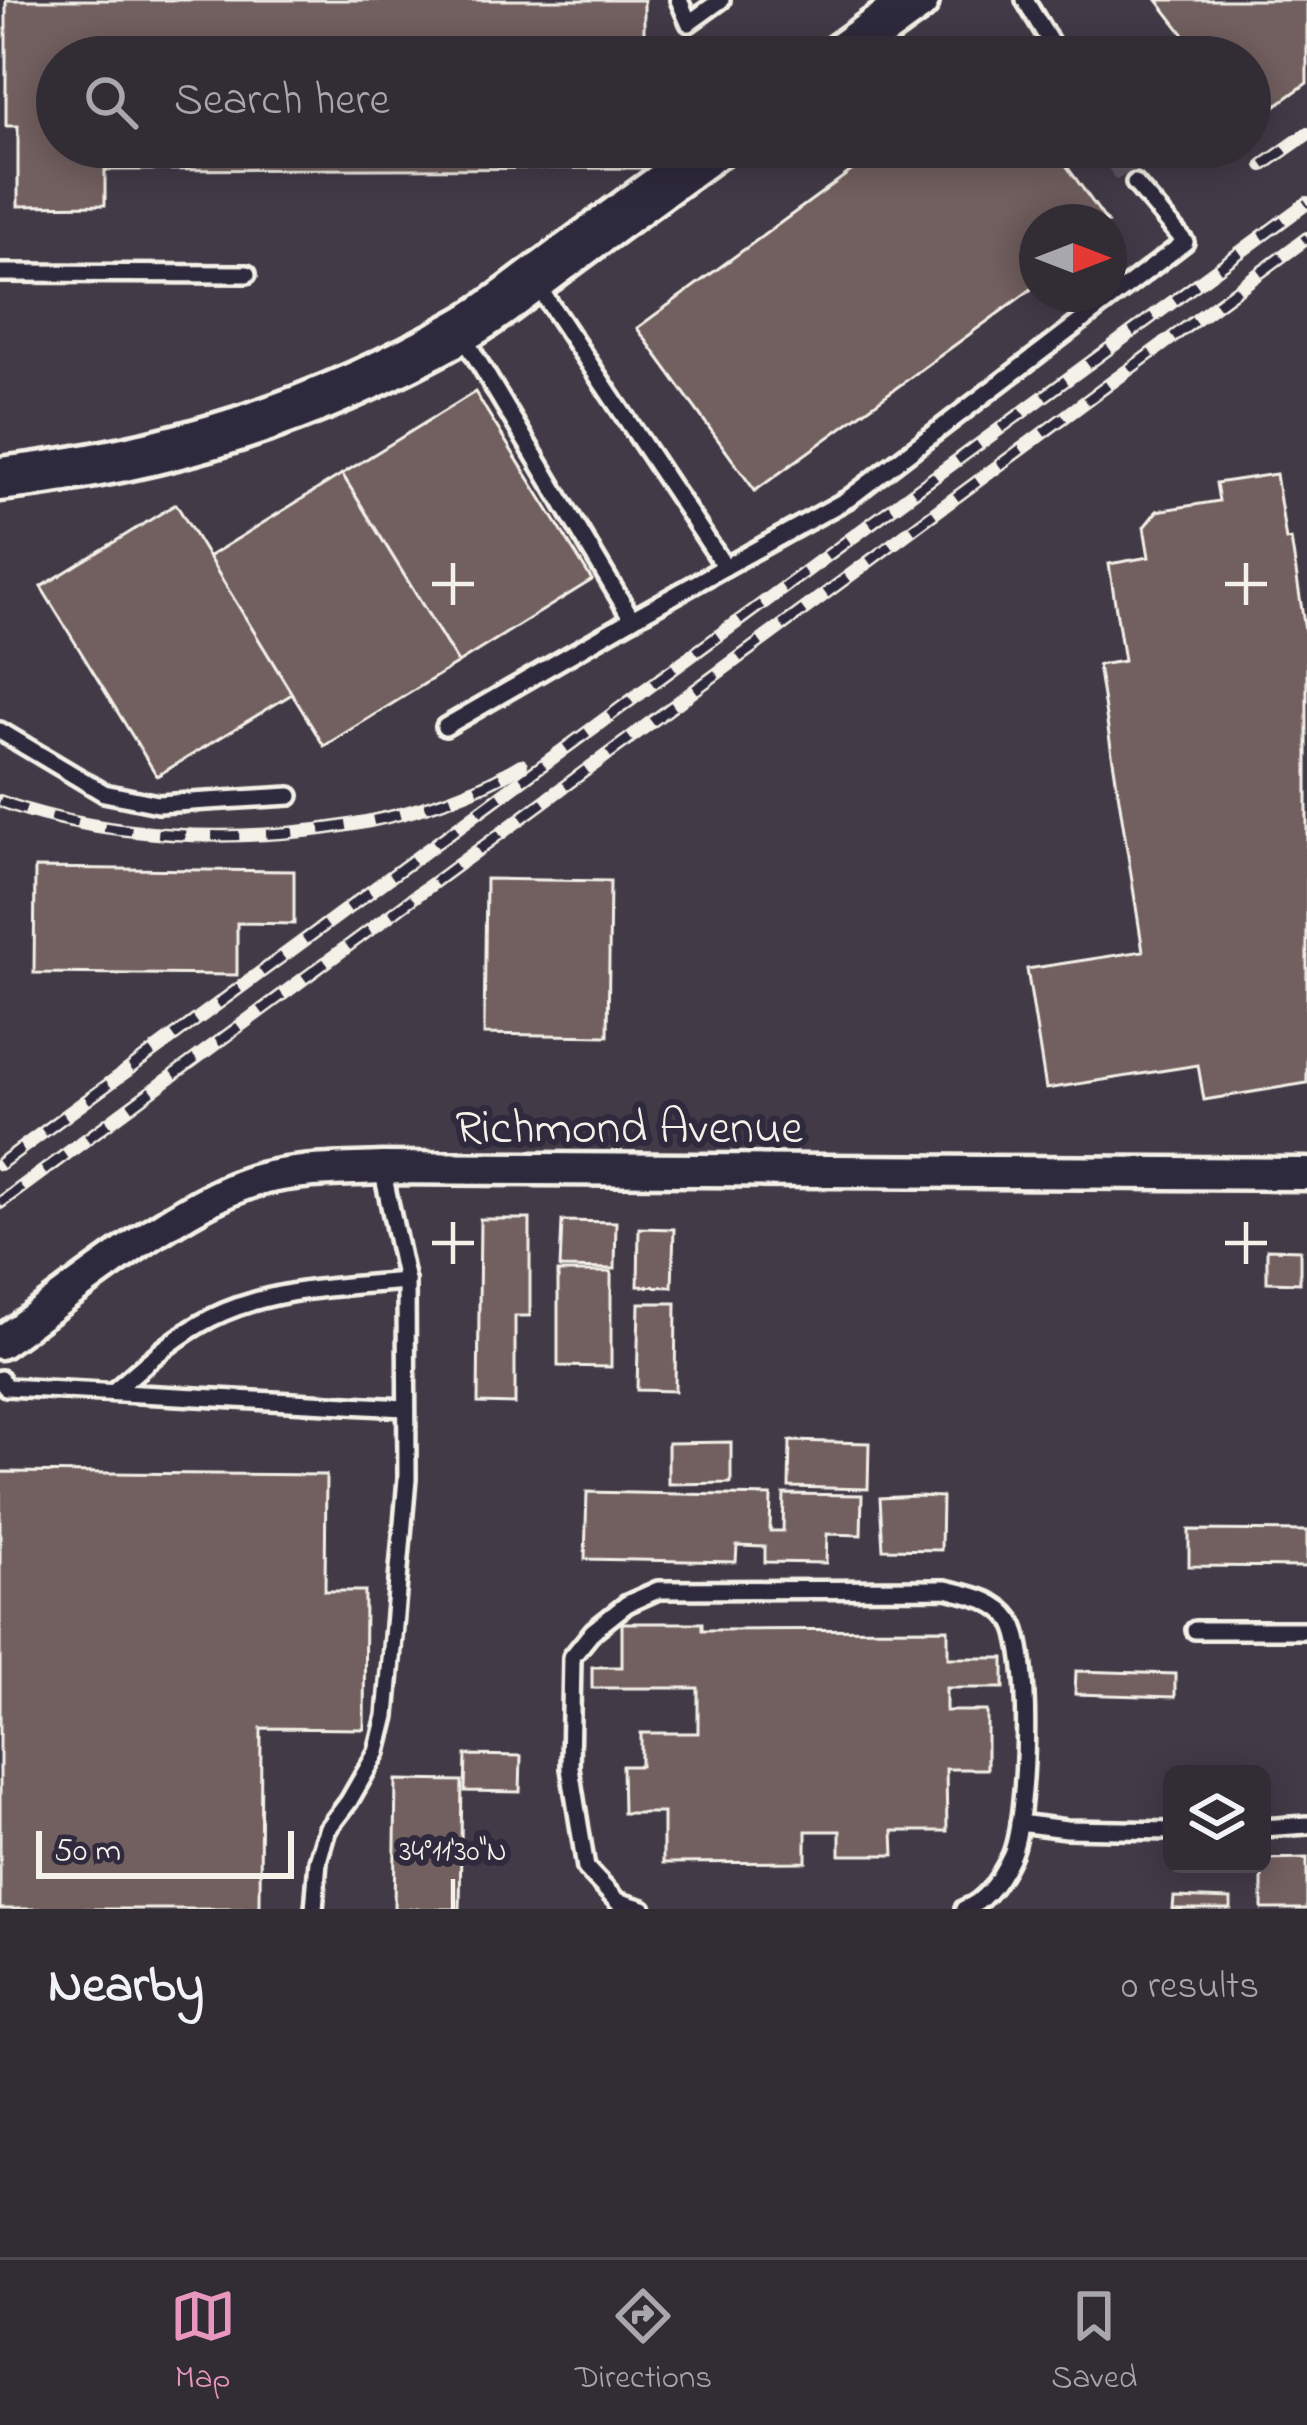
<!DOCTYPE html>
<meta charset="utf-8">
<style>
body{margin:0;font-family:"Indie Flower",sans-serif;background:#3a343d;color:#f1f3f6}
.controls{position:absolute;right:36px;bottom:36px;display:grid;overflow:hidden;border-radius:18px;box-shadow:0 6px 30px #0003}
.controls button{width:108px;height:108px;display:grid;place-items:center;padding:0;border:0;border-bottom:3px solid #4d4850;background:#322c35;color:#f1f3f6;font:60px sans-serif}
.compass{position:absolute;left:1019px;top:204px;width:108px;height:108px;border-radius:50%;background:#322c35;box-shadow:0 6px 30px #0003;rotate:90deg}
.scale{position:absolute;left:36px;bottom:30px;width:258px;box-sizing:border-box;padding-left:12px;border:6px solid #f4f1e8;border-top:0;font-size:33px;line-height:42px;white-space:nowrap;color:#f4f1e8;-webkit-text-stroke:9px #2f2a3d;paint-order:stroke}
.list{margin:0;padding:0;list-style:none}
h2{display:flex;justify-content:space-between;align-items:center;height:156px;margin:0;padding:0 48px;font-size:51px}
h2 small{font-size:39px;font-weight:400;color:#a8a7ad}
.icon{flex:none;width:66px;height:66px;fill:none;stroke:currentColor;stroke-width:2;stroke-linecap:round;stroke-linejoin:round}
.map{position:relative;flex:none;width:1307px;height:1909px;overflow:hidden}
.search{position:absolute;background:#322c35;box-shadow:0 6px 30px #0003;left:36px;right:36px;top:36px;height:132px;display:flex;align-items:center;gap:30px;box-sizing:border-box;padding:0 42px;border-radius:66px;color:#a8a7ad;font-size:45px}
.sheet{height:348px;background:#322c35}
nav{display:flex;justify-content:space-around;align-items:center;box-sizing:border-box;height:168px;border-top:3px solid #4d4850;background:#322c35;font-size:33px;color:#a8a7ad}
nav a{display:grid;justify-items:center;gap:6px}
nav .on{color:#e797bd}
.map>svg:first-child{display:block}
</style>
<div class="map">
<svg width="1307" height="1909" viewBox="0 0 1307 1909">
<rect width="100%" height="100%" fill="#433a47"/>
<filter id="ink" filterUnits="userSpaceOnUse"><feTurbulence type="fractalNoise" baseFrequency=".00833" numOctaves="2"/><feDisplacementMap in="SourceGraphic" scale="24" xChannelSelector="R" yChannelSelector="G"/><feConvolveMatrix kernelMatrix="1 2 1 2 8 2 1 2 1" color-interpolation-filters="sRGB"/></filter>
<g filter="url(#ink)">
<!-- building -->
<g fill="#725f5f" stroke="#f4f1e8" stroke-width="3">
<polygon points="6,0 644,0 644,57 57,57 57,147 644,147 644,168 105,170 105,205 18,206 18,126 6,126"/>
<polygon points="1157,0 1307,0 1307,83 1252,123 1250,57 1201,57"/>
<polygon points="884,147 1053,147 1107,222 1037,222 1037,285 755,491 637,328"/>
<polygon points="475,392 592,580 458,663 342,474"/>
<polygon points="342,474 458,663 324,746 208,557"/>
<polygon points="1276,474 1286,540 1291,539 1307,643 1307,1083 1204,1100 1198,1065 1046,1089 1027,969 1143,951 1098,665 1124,661 1109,564 1149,557 1144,527 1157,511 1219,501 1216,483"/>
<polygon points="176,504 292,694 157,776 41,587"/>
<polygon points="35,868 294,871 294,924 237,923 237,975 34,973"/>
<polygon points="486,879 610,881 608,1036 484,1034"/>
<polygon points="480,1219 530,1219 530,1316 515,1316 515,1404 478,1403"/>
<polygon points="562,1221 616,1222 615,1269 560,1268"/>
<polygon points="639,1228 674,1229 672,1287 638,1286"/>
<polygon points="1267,1249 1300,1250 1300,1283 1267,1282"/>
<polygon points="558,1272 611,1272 611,1367 558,1366"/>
<polygon points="639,1303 676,1303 675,1391 637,1390"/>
<polygon points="790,1441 869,1443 868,1489 789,1487"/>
<polygon points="731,1442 731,1483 668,1484 668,1443"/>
<polygon points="0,1472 326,1475 325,1591 365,1591 364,1729 261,1728 260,1909 0,1909"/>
<polygon points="587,1492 771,1496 770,1531 783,1531 784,1494 862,1495 861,1535 827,1534 826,1563 765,1562 765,1547 737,1546 736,1562 585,1559"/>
<polygon points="917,1496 942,1497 941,1550 883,1549 880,1498"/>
<polygon points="1189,1530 1307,1531 1307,1567 1189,1566"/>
<polygon points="622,1623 702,1623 702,1630 948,1629 948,1658 1004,1658 1004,1688 946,1688 946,1711 987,1711 987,1769 946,1769 947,1831 893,1831 894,1855 840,1855 840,1831 806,1831 806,1862 663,1863 663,1813 623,1813 622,1766 641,1766 641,1733 698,1733 698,1688 592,1688 592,1667 622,1667"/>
<polygon points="1076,1671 1175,1674 1175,1697 1075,1694"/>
<polygon points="466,1755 521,1756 520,1792 465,1791"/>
<polygon points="396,1780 462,1781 460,1909 394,1909"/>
<polygon points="1307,1858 1307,1909 1262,1909 1262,1859"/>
<polygon points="1174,1897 1231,1899 1231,1909 1173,1909"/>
</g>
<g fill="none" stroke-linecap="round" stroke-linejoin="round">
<!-- street-tunnel -->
<polyline stroke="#5e555f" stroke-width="30" stroke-dasharray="30 15" stroke-linecap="butt" points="1113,147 1135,183"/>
<!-- lane casing -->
<g stroke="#f4f1e8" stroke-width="24">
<g id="lane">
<polyline points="679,0 689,23 721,0"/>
<polyline points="1025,0 1059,57"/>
<polyline points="0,273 247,274"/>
<polyline points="462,334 632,619 725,567 535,282"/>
<polyline points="725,567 848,499 1185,242 1135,183"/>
<polyline points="445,727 632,619"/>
<polyline points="0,731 104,793 158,804 290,796"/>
<polyline points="0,1379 6,1387 405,1408"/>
<path d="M113 1392C143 1366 175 1336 211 1318 270 1288 341 1287 406 1281"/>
<polyline points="1195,1630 1307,1630"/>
<polyline points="1019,1823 1066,1829 1172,1831"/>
<polyline points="1262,1828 1307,1825"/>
<polyline points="314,1909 318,1861 327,1830 349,1801 377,1752 386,1716 407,1479 406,1281 382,1168"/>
<path d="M643 1909 617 1901 586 1868 570 1768 572 1657 593 1631 627 1604 658 1590 946 1589C969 1595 997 1599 1011 1620 1033 1652 1028 1819 1011 1856 1001 1877 986 1902 964 1909"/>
</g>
</g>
<!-- street casing -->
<g stroke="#f4f1e8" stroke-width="39">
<path id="street" d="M0 1343C69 1295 183 1199 261 1179 300 1169 342 1170 382 1168L1307 1174"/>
</g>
<!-- secondary casing -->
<g stroke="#f4f1e8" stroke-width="51">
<g id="secondary">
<polyline points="838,57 917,0"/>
<path d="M0 479C169 460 316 413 464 329 493 313 519 290 546 271 602 229 659 188 715 147"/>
</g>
</g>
<!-- lane -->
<use href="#lane" stroke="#2f2a3d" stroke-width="15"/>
<!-- street -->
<use href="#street" stroke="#2f2a3d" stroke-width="30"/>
<!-- secondary -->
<use href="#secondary" stroke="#2f2a3d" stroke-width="42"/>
<!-- rail casing -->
<g stroke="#f4f1e8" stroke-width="14">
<g id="rail">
<polyline points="1263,165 1307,134"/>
<path d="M0 801C144 855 388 848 521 765"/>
<polyline points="0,1164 1307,203"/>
<polyline points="0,1203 1307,238"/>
</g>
</g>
<!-- rail -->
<use href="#rail" stroke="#2f2a3d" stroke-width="9" stroke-dasharray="27" stroke-linecap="butt"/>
</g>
</g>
<!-- ticks -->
<path fill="none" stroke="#f4f1e8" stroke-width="4.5" d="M453 563V605M1246 563V605M432 584H474M1225 584H1267M453 1222V1264M1246 1222V1264M432 1243H474M1225 1243H1267M453 1879V1909"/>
<g text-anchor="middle" stroke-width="12" stroke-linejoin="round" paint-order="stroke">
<!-- street labels -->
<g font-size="48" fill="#f4f1e8" stroke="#2f2a3d">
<text x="629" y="1142">Richmond Avenue</text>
</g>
</g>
<g font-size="30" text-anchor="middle" fill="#f4f1e8" stroke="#2f2a3d" stroke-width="12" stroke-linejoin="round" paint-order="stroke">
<text x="453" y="1860">34°11'30"N</text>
</g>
</svg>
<div class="controls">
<button><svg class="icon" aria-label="layers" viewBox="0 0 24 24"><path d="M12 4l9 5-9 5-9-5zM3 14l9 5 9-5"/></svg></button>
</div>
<svg class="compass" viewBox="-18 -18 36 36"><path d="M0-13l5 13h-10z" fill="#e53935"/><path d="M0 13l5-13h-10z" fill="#a8a7ad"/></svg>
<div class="scale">50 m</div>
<div class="search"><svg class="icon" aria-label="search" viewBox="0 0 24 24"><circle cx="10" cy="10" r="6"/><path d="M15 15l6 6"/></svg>Search here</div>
</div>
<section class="sheet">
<h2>Nearby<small>0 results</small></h2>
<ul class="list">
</ul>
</section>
<nav>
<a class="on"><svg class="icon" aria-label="map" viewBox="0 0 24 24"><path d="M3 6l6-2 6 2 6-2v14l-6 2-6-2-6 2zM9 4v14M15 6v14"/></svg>Map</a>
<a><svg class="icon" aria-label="directions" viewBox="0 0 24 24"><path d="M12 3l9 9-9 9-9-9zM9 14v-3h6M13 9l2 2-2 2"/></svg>Directions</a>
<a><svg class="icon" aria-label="saved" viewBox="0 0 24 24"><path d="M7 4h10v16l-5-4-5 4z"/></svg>Saved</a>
</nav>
